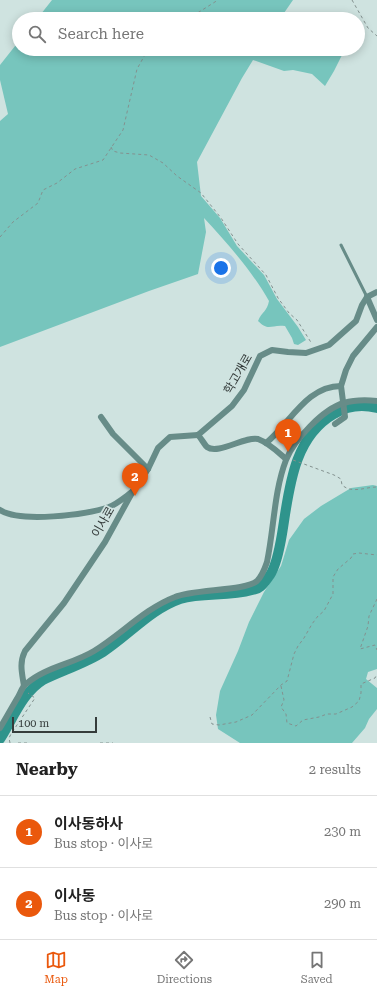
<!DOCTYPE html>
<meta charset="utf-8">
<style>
body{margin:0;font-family:"Roboto Serif","Noto Sans KR",serif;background:#f2f2f2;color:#222}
.scale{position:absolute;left:12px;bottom:10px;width:85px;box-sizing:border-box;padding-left:4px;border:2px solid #353c3b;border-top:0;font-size:11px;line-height:14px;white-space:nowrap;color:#353c3b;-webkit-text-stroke:3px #cfe3e0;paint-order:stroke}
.you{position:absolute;left:221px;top:268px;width:14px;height:14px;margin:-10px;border:3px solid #fff;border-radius:50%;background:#1a73e8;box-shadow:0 0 0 6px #1a73e833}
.badge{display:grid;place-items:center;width:26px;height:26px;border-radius:50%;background:#ea580c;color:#fff;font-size:13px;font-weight:700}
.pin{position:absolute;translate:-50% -33px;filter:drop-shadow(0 1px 2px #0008)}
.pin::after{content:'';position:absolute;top:21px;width:14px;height:12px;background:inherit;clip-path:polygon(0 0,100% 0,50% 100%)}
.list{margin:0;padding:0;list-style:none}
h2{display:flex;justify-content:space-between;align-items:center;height:52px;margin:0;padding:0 16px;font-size:17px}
h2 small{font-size:13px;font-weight:400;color:#767676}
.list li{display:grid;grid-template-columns:26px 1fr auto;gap:12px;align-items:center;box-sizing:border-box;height:72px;padding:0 16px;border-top:1px solid #e0e0e0}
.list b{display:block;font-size:15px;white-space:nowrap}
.list p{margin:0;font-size:13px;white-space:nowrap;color:#767676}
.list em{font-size:13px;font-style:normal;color:#767676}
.icon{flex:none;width:22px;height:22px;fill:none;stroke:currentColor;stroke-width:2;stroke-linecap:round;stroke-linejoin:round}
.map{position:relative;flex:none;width:377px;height:743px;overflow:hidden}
.search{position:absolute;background:#fff;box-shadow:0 2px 10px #0003;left:12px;right:12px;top:12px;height:44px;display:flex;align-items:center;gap:10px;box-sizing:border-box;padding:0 14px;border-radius:22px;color:#767676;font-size:15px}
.sheet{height:196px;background:#fff}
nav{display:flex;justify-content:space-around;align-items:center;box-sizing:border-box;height:56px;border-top:1px solid #e0e0e0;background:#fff;font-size:11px;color:#767676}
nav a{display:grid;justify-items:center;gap:2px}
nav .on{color:#ea580c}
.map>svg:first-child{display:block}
</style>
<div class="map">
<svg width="377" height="743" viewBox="0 0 377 743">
<rect width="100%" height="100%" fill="#cfe3e0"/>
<!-- green -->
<g fill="#77c5bd">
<polygon points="52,0 293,0 284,13 291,19 37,19"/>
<path d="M19 41V49H262L264 51 268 49H345L334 71 325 86 312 74 293 70 284 71 253 60 242 78 197 162 201 196 220 218 237 246 264 275 277 299 298 327 306 340 298 345 294 344 292 338 285 326C271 324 269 332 258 321 262 311 267 312 269 301 252 271 228 244 204 218L206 232 198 274 149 291 0 347V121L8 114 0 80V65Z"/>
<polygon points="373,485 377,486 377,669 368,672 366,679 377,688 377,709 369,719 365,728 352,743 240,743 218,729 216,715 220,691 238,651 249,622 264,592 281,566 289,540 304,519 321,506 351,488"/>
</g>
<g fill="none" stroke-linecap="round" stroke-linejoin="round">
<!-- river -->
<path stroke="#2f948c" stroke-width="10" d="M0 739C13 719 22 693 43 680 61 671 86 663 103 652 129 635 151 609 180 599 203 592 228 597 252 590 255 589 258 589 260 587 264 584 267 579 270 575 276 566 280 546 282 534 289 492 292 438 334 414 347 406 361 404 377 408"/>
<!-- path -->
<g stroke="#83918f" stroke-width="1" stroke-dasharray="3 3" stroke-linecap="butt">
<polyline points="352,0 368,28 377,36"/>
<polyline points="188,19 218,0"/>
<polyline points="111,147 113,151 120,153 149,155 163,163 177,176 201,193 221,218 238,244 266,275 278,298 289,313 297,320 312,344"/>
<polyline points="0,237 13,222 38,203 43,190 57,183 75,169 103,160 123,130 137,69 146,53 150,49"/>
<path d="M293 460 334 475 341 479 342 485C352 494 365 487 377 487"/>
<polyline points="377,599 369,616 368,626 360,649 375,645 377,650"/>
<polyline points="281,686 284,700 281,707 286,714 287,723 296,726 303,720 319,717 327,714 336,714 352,707 359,701 361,693 361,684 375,678 377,674"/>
<polyline points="210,717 212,724 219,725 236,722 252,715 281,685 287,681 294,654 298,646 304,638 312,624 318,616 324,611 333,594 333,577 338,569 351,558 353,554 359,553 377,555"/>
<polyline points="10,743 9,738 11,734 35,698 28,693"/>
<polyline points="18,743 27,743"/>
<polyline points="100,743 113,743"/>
</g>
<!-- service -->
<polyline stroke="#678c88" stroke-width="3" points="341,245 367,297"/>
<!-- minor -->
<g stroke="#678c88" stroke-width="6">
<polyline points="367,297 377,320"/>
<polyline points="101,417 113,434 148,469"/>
<polyline points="335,424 345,417 341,386 346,370 353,356 377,327"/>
<polyline points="198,435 232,406 244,390 260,356 272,350 288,352 306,353 329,345 356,321 362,305 367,297 377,292"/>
<path d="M198 435C201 438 204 444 207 447 218 455 245 436 258 439 269 443 278 452 286 459"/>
<path d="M266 443C290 424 306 386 341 386"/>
<path d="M0 510C20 523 86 515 109 507 117 504 125 497 132 492"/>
<path d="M24 686C22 673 19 663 25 651L64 603 105 542 133 491 148 469 158 448 170 437 198 435"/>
<path d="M0 728C6 718 12 707 18 697 21 692 22 687 26 684 45 667 73 664 94 651 122 634 144 609 175 597 193 589 246 591 257 581 262 576 265 568 267 562 274 529 274 491 286 460 294 440 323 409 344 403 354 400 367 400 377 401"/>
</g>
</g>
<g text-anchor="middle" stroke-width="3.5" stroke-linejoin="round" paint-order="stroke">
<!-- street labels -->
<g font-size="12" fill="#353c3b" stroke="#cfe3e0">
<text transform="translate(238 374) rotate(-60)" y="4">학고개로</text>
<text transform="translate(103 522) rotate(-60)" y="4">이사로</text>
</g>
</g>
</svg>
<div class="scale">100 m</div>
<div class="you"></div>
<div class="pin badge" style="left:288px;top:452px">1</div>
<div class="pin badge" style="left:135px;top:496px">2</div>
<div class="search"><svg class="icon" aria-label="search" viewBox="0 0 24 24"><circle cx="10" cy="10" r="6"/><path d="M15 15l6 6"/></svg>Search here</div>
</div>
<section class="sheet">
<h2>Nearby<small>2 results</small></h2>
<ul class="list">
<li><span class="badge">1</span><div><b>이사동하사</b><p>Bus stop · 이사로</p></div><em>230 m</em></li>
<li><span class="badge">2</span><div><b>이사동</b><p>Bus stop · 이사로</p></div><em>290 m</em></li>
</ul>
</section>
<nav>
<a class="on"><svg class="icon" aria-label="map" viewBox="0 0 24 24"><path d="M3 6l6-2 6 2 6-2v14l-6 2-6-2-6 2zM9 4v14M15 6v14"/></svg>Map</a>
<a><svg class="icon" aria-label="directions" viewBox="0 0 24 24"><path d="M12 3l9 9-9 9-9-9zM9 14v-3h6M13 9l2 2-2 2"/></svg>Directions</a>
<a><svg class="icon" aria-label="saved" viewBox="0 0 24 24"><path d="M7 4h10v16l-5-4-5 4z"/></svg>Saved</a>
</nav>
